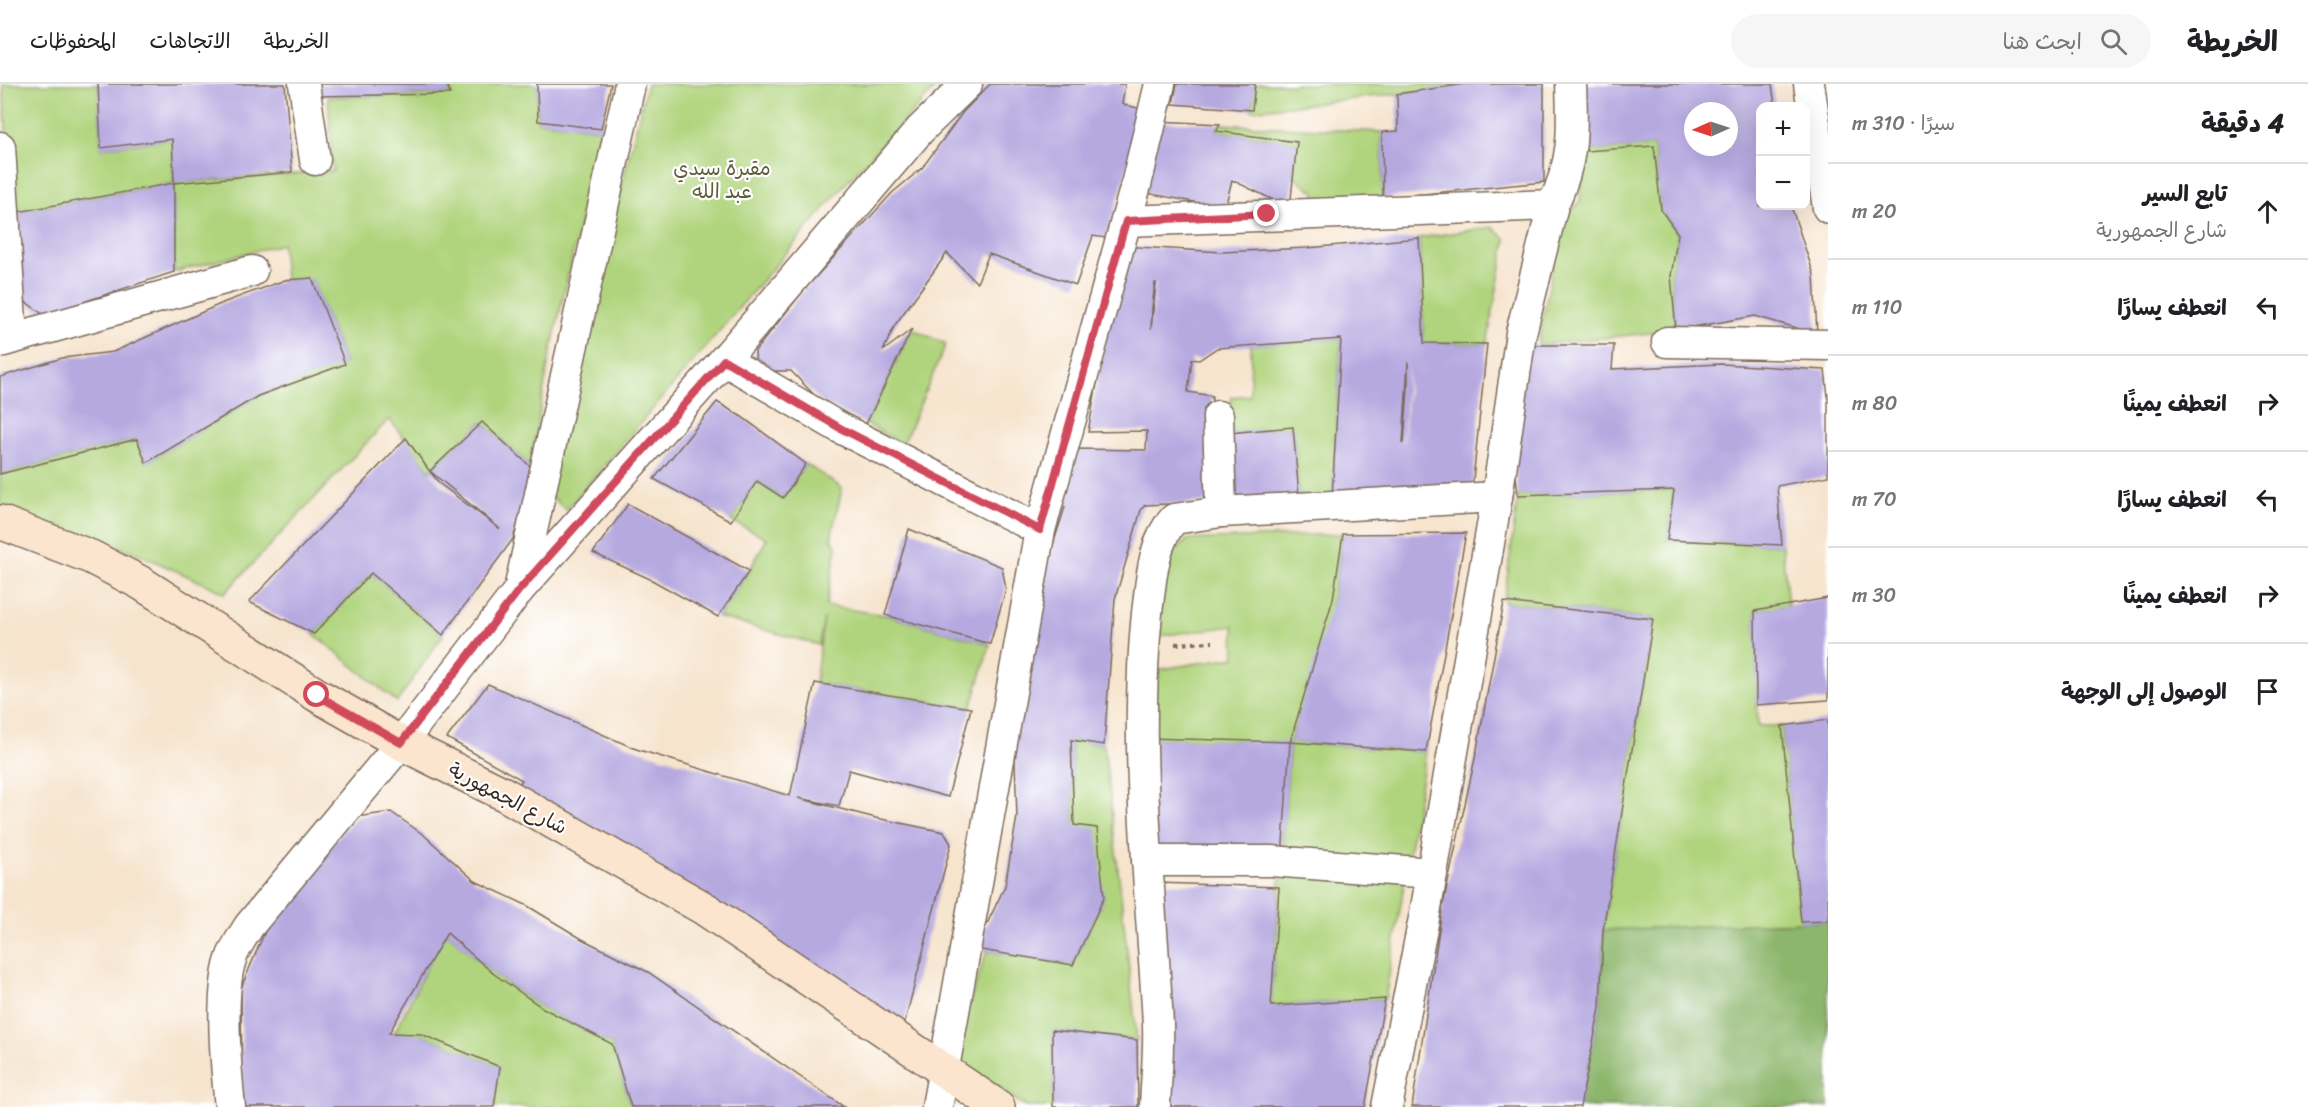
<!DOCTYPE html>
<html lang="ar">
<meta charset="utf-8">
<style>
body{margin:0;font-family:Sriracha,"Playpen Sans Arabic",sans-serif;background:#f6f6f6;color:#202124;direction:rtl}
.controls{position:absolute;right:18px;top:18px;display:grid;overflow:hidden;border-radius:12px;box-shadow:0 6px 24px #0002}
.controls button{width:54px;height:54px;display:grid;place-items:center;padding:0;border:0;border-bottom:2px solid #e0e0e0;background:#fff;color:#202124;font:30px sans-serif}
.compass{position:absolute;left:1684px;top:18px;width:54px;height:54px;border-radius:50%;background:#fff;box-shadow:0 6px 24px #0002;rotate:267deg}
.stop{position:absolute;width:18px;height:18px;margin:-14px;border:4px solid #d1495b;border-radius:50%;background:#fff}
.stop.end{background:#d1495b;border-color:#fff;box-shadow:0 2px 6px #0008}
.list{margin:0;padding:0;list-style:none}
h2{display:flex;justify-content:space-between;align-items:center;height:78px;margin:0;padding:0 24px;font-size:26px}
h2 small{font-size:20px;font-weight:400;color:#757577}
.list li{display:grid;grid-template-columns:39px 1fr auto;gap:18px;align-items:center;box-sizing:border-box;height:96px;padding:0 24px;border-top:2px solid #e0e0e0}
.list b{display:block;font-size:22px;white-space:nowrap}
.list p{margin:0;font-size:20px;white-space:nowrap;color:#757577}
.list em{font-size:20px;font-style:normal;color:#757577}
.icon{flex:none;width:33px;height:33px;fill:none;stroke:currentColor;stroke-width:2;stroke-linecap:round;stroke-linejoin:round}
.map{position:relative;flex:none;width:1828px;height:1023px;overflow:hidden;direction:ltr}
header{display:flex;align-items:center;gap:36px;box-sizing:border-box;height:84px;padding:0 30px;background:#fff;border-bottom:2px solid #e0e0e0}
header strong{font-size:28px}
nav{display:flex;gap:33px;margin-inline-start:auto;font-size:21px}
.search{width:420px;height:54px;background:#f6f6f6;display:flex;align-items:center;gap:15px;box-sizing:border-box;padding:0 21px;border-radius:33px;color:#757577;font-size:22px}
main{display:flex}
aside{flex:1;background:#fff}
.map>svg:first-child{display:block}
</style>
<header>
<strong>الخريطة</strong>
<div class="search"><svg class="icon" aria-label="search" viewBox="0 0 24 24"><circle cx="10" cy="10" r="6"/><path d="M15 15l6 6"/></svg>ابحث هنا</div>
<nav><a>الخريطة</a><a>الاتجاهات</a><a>المحفوظات</a></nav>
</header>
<main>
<aside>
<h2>4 دقيقة<small>سيرًا · 310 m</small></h2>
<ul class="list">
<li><svg class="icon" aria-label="ahead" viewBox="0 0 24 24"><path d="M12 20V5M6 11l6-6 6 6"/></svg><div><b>تابع السير</b><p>شارع الجمهورية</p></div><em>20 m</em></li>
<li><svg class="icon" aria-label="left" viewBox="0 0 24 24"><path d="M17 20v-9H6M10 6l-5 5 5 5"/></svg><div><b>انعطف يسارًا</b></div><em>110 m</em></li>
<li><svg class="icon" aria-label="right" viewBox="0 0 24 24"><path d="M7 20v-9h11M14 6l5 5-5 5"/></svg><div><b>انعطف يمينًا</b></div><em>80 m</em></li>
<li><svg class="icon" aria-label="left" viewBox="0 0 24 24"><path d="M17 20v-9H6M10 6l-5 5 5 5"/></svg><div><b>انعطف يسارًا</b></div><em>70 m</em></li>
<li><svg class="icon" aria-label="right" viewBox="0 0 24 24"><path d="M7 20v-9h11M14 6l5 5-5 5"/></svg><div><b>انعطف يمينًا</b></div><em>30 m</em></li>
<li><svg class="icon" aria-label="arrive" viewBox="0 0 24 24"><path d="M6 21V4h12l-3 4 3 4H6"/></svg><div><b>الوصول إلى الوجهة</b></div></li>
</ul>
</aside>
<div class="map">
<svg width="1828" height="1023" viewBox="0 0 1828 1023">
<rect width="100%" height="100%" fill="#fff"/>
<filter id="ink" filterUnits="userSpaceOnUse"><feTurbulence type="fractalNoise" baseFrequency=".0167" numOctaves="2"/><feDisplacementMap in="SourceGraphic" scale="12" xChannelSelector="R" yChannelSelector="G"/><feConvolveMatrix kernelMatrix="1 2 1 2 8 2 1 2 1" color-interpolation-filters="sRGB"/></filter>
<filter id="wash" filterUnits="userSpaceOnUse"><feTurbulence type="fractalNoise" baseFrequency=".008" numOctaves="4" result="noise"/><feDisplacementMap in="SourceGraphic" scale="24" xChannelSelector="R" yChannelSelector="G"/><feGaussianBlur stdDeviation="1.35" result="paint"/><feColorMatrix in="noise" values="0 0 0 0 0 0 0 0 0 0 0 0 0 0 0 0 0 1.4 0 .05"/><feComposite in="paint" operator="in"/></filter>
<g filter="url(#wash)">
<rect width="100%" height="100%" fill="#f6e4cd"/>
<!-- green -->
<g fill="#b0d47d" stroke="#767f4e" stroke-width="1.5">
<polygon points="3,0 98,0 101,64 172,55 174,99 333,87 328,13 450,10 447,0 537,0 538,37 601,45 549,276 530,382 482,338 430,387 389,335 225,509 128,465 0,425 0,390 137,355 146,379 258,312 345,279 312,195 285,196 282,160 174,188 174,99 12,129"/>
<polygon points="647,0 939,0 846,99 566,426 546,408"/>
<polygon points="1255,0 1465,0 1441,5 1252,26"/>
<polygon points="1220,40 1382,48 1383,114 1314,123 1315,108 1293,92 1296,58 1216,47"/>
<polygon points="1654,62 1661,126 1678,150 1671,192 1676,246 1538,261 1561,139 1580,117 1586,67"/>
<polygon points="1492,143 1506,155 1487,260 1424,259 1419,154"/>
<polygon points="912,245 946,260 903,360 866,340"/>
<polygon points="1341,255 1332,414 1299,412 1293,343 1229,349 1231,313 1250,311 1251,261"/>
<polygon points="806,380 842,404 831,454 837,463 826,522 885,531 990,560 971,624 815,599 824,534 819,561 718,533 749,487 767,454 731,437 757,397 783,414"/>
<polygon points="1674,406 1667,456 1782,461 1788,521 1755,527 1758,642 1782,642 1801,838 1603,846 1653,535 1504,518 1518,411"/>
<polygon points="1343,450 1329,536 1290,658 1426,668 1385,915 1271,922 1290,659 1148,654 1157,586 1235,573 1234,542 1150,553 1173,470 1187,456"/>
<polygon points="371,489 443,551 397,618 314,550"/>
<polygon points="1071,656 1104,661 1137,956 1053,947 1053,1023 1027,1023 951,975 987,867 1073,881 1104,812 1074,741"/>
<polygon points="445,847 494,890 543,924 612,960 631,1023 494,1023 499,983 421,950 391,956"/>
</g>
<!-- forest -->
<polygon fill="#8cb66c" stroke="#647045" stroke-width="1.5" points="1828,837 1828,1023 1580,1023 1600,924 1603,846"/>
<g id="blocks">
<!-- building -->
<g fill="#b6a9e0" fill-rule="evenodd">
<polygon points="98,0 285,0 292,88 174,99 174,188 44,231 23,216 12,129 174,99 172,55 101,64"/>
<polygon points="310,0 447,0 450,10 312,12"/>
<polygon points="537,0 611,0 601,45 538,37"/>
<polygon points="990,0 1123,0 1125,1 1122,20 1145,26 1106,154 1093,152 1076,201 989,170 977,199 947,169 895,241 883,267 912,245 866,340 821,318 791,287 756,287 755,267 804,206 892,109 922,84 963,28"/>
<polygon points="1177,0 1255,0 1252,26 1173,20"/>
<polygon points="1465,0 1544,0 1544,98 1383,114 1382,48 1398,47 1397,10"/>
<path d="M1584 0H1772L1775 22H1760V122H1791L1814 191 1817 250 1755 232 1676 246 1671 192 1678 150 1661 126 1654 62 1586 67ZM1693 27H1729V63H1693Z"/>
<polygon points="1155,37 1220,40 1216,47 1297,58 1290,124 1232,96 1225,124 1136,107"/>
<path d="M1419 154 1424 259 1487 260 1472 406 1332 414 1341 255 1217 264 1199 276 1192 275 1188 308 1212 312 1210 344 1213 418 1145 421 1141 426 1115 515 1104 661 1071 656 1074 741 1097 744 1104 813 1073 881 975 865 1005 802 1017 733 1014 649 1041 499 1065 423H1057L1069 365 1146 366 1147 347 1088 348 1122 162 1222 168 1307 164ZM1155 199H1156L1151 245 1152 224ZM1408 278V304L1404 359H1403Z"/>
<polygon points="312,194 345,280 258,312 146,379 137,355 0,390 0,293 62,274 113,268 225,218 285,196"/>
<polygon points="1525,261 1614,261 1612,285 1721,280 1825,286 1828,313 1828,392 1777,402 1782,461 1667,456 1674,406 1518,411 1512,356"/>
<polygon points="717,318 742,333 806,380 783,414 757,397 731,437 654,395"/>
<polygon points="482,338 530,382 522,425 513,455 443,551 371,489 314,550 249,518 406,354 428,385 440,400 500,445 430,387"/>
<polygon points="1293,343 1299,412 1235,423 1229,349"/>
<polygon points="628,420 749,487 718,533 650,495 593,469"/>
<polygon points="909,445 1002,483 1006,505 990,560 885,531"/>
<polygon points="1466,449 1426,668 1290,658 1333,515 1343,450"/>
<polygon points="1828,514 1828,616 1756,621 1755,527"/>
<polygon points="1504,518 1653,535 1603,846 1600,924 1580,1023 1412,1023 1442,826 1477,665"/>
<polygon points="815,599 971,624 948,713 849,686 839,722 798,714 876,734 944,748 951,760 903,945 513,711 522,696 447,654 488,600 636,665 790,712"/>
<polygon points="1828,636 1828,837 1801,838 1782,642"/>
<polygon points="1148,654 1290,658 1282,773 1151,766"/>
<polygon points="391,728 424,751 475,797 526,821 582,855 648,888 844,1023 631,1023 612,960 543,924 494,890 447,849 389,949 421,950 500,983 494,1023 242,1023 241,904 275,824 356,733"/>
<polygon points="1157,799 1279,803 1271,922 1385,915 1365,1023 1162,1023"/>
<polygon points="1052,946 1137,956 1138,1023 1053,1023"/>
</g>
</g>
</g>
<g filter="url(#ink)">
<use href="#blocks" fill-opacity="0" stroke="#7c6b5b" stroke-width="1.5"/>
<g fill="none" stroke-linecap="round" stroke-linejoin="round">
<!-- minor casing -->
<g stroke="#7c6b5b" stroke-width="33">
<g id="minor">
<polyline points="304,0 315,76"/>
<polyline points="1809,0 1828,124"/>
<polyline points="0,63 12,254"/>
<path d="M1126 137 1553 121C1574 76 1573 48 1571 0"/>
<polyline points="0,258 252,187"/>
<polyline points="1667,258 1828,261"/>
<polyline points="724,276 840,344 1040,446"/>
<polyline points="1218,332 1221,428"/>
<polyline points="519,506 630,0"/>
<polyline points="1147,777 1271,777 1432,789"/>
<path d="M230 1023C226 984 219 911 231 875 235 863 243 852 249 842L401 659 519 506 724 276 920 46 967 0"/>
<polyline points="937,1023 1040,446 1136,101 1160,0"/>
<path d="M1155 1023C1156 996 1159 968 1158 941 1151 804 1133 667 1147 529 1151 499 1152 459 1174 435L1221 428 1497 413"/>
<polyline points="1387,1023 1426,824 1497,413 1521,249 1553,121"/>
</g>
</g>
<!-- secondary casing -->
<g stroke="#7c6b5b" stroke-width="36">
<polyline id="secondary" points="0,438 91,473 141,499 317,611 401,659 504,710 705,825 998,1023"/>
</g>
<!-- path -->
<polyline stroke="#7c6b5b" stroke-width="4" stroke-dasharray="4.5 4.5" stroke-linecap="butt" points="1175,560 1213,558"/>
<!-- minor -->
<use href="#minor" stroke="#fff" stroke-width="30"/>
<!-- secondary -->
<use href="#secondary" stroke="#fbe5cf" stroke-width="33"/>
</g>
</g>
<g fill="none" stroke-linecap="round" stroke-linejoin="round" filter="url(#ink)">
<!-- route -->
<polyline stroke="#d1495b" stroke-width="8" points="317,611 401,659 519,506 724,276 840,344 1040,446 1126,137 1267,130"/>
</g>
<g text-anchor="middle" stroke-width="4.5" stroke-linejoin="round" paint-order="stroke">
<!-- park labels -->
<g font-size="20" fill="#5e5d3a" stroke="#fff">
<text x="722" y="91">مقبرة سيدي<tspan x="722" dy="23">عبد الله</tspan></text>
</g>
<!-- street labels -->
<g font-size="20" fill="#3b2a1e" stroke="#fff">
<text transform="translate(508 714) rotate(28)" y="7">شارع الجمهورية</text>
</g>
</g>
</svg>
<div class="controls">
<button>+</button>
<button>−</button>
</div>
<svg class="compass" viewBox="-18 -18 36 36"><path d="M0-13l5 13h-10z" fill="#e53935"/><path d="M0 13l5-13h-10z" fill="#757577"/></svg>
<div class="stop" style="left:317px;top:611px"></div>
<div class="stop end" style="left:1267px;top:130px"></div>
</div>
</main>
